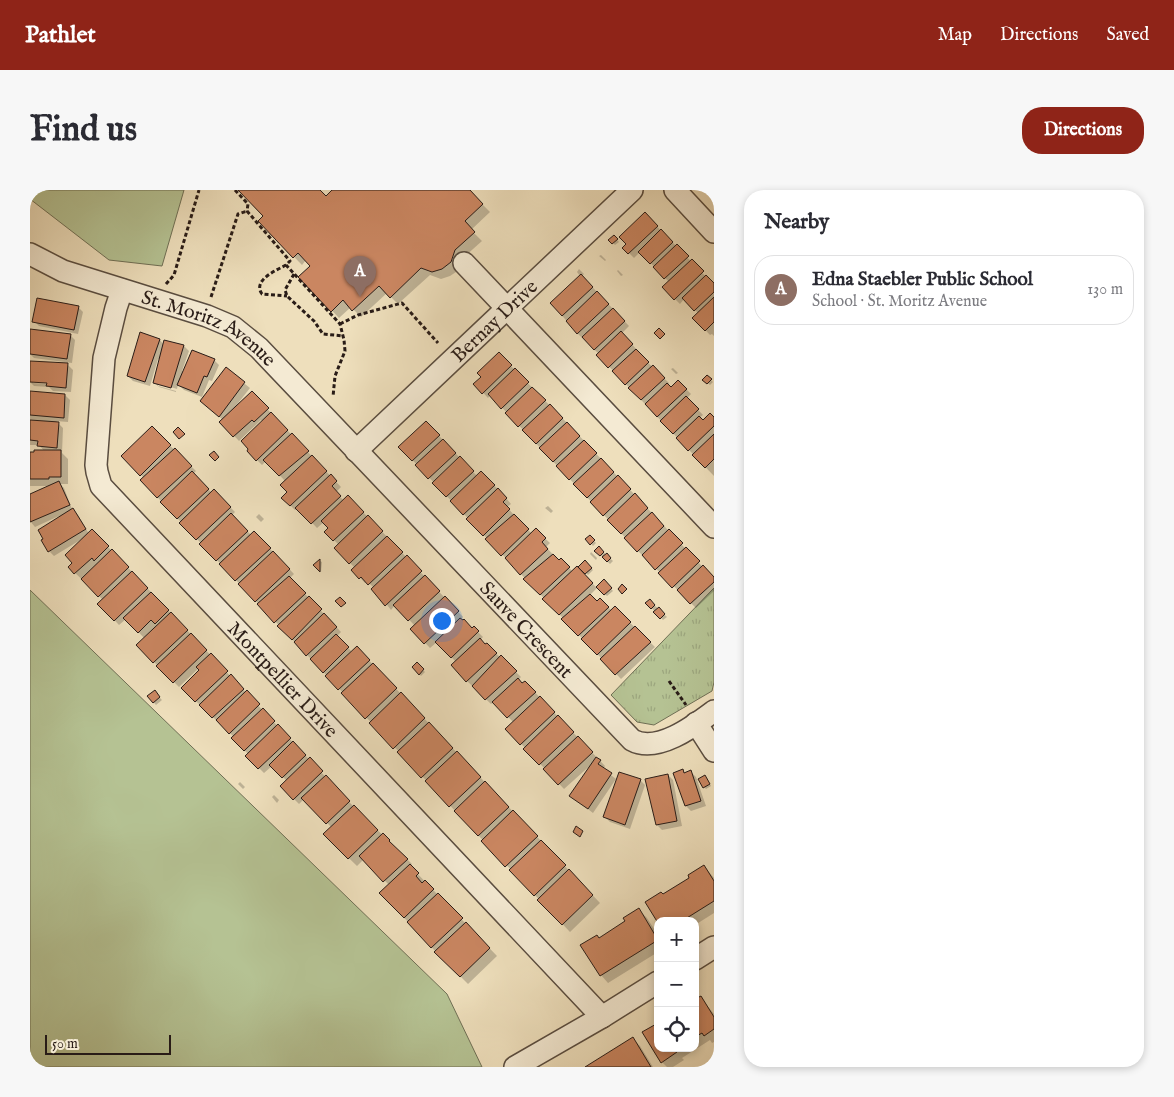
<!DOCTYPE html>
<meta charset="utf-8">
<style>
body{margin:0;font-family:"IM FELL English",serif;background:#f7f7f7;color:#2b2b33}
.controls{position:absolute;right:15px;bottom:15px;display:grid;overflow:hidden;border-radius:10px;box-shadow:0 2px 8px #0003}
.controls button{width:45px;height:45px;display:grid;place-items:center;padding:0;border:0;border-bottom:1px solid #e1e1e2;background:#fff;color:#2b2b33;font:25px sans-serif}
.scale{position:absolute;left:15px;bottom:12px;width:126px;box-sizing:border-box;padding-left:5px;border:2px solid #291c17;border-top:0;font-size:14px;line-height:18px;white-space:nowrap;color:#291c17;-webkit-text-stroke:4px #f4ead3;paint-order:stroke}
.you{position:absolute;left:411px;top:430px;width:18px;height:18px;margin:-12px;border:4px solid #fff;border-radius:50%;background:#1a73e8;box-shadow:0 0 0 8px #1a73e833}
.badge{display:grid;place-items:center;width:32px;height:32px;border-radius:50%;background:#8f2418;color:#fff;font-size:16px;font-weight:700}
.pin{position:absolute;translate:-50% -41px;filter:drop-shadow(0 1px 2px #0008)}
.pin::after{content:'';position:absolute;top:26px;width:18px;height:15px;background:inherit;clip-path:polygon(0 0,100% 0,50% 100%)}
.list{margin:0;padding:0;list-style:none}
h2{display:flex;justify-content:space-between;align-items:center;height:65px;margin:0;padding:0 20px;font-size:21px}
h2 small{font-size:16px;font-weight:400;color:#7c7c81}
.list li{display:grid;grid-template-columns:32px 1fr auto;gap:15px;align-items:center;box-sizing:border-box;height:70px;margin:0 10px 10px;padding:0 10px;border:1px solid #e1e1e2;border-radius:20px}
.list b{display:block;font-size:19px;white-space:nowrap}
.list p{margin:0;font-size:16px;white-space:nowrap;color:#7c7c81}
.list em{font-size:16px;font-style:normal;color:#7c7c81}
.icon{flex:none;width:28px;height:28px;fill:none;stroke:currentColor;stroke-width:2;stroke-linecap:round;stroke-linejoin:round}
.map{position:relative;flex:none;width:684px;height:877px;overflow:hidden;border-radius:20px}
header{display:flex;align-items:center;gap:30px;box-sizing:border-box;height:70px;padding:0 25px;background:#8f2418;color:#fff}
header strong{font-size:24px}
nav{display:flex;gap:28px;margin-inline-start:auto;font-size:18px}
.intro{display:flex;align-items:center;justify-content:space-between;box-sizing:border-box;height:120px;padding:0 30px}
h1{margin:0;font-size:35px}
.button{padding:12px 22px;border-radius:20px;background:#8f2418;color:#fff;font-size:18px;font-weight:700}
main{display:flex;gap:30px;padding:0 30px}
aside{flex:1;background:#fff;border-radius:20px;box-shadow:0 2px 8px #0003}
.map>svg:first-child{display:block}
</style>
<header>
<strong>Pathlet</strong>
<nav><a>Map</a><a>Directions</a><a>Saved</a></nav>
</header>
<div class="intro"><h1>Find us</h1><a class="button">Directions</a></div>
<main>
<div class="map">
<svg width="684" height="877" viewBox="0 0 684 877">
<defs>
<pattern id="park-tufts" width="24" height="20" patternUnits="userSpaceOnUse" patternTransform="scale(1.25)"><rect width="24" height="20" fill="#b5c293"/><path d="M3 7l-1-3M5 7V3M7 7l1-3M15 17l-1-3M17 17v-4M19 17l1-3" fill="none" stroke="#9ca67e"/></pattern>
</defs>
<rect width="100%" height="100%" fill="#eedfbc"/>
<filter id="stains"><feTurbulence type="fractalNoise" baseFrequency=".004" numOctaves="4"/><feColorMatrix values="0 0 0 0 .2 0 0 0 0 .09 0 0 0 0 .02 0 0 0 .5 -.17"/></filter>
<radialGradient id="worn" r=".72"><stop offset=".6" stop-color="#630" stop-opacity="0"/><stop offset="1" stop-color="#630" stop-opacity=".3"/></radialGradient>
<!-- grass -->
<g fill="#b5c293" stroke="#6f6f55">
<polygon points="0,0 154,0 132,76 79,70 0,9"/>
<polygon points="0,400 417,804 452,877 0,877"/>
</g>
<!-- park -->
<polygon fill="url(#park-tufts)" stroke="#6f6f55" points="684,398 684,492 682,501 624,535 607,532 581,505"/>
<!-- shadow -->
<g fill="#0003" fill-rule="evenodd">
<polygon points="210,0 288,0 296,8 304,0 438,0 460,22 441,40 452,51 433,68 429,80 420,86 411,89 400,85 368,114 357,103 331,127 321,117 309,128 270,87 281,76 276,70 272,75 229,31 235,26"/>
<polygon points="615,24 684,95 684,146 682,144 680,145 664,128 669,124 654,109 650,114 645,109 639,92 610,62 604,68 594,58"/>
<polygon points="584,46 589,52 585,55 580,50"/>
<polygon points="571,65 576,70 575,71 569,66"/>
<polygon points="549,79 554,84 552,86 599,136 592,143 607,160 606,161 639,193 638,195 641,198 653,196 661,204 657,208 673,225 669,228 673,232 684,229 684,286 568,165 569,164 548,144 521,113 550,86 547,82"/>
<polygon points="588,80 593,85 591,86 587,81"/>
<polygon points="48,117 53,122 48,144 9,136 4,131"/>
<polygon points="0,140 40,145 45,150 42,173 4,168 0,164"/>
<polygon points="130,150 134,155 135,151 154,156 159,161 152,181 154,182 163,161 184,170 189,175 182,191 179,190 172,207 154,200 148,194 147,199 128,193 128,196 146,201 146,202 129,197 124,192 130,170 128,169 120,196 103,191 98,186"/>
<polygon points="469,164 542,238 684,389 684,401 666,418 608,361 460,205 458,208 445,194 453,187"/>
<path d="M36 173 43 180 41 202 23 201 19 197 4 196 0 192V182ZM3 191 23 192V194L3 193Z"/>
<polygon points="643,178 648,183 646,184 641,179"/>
<polygon points="196,179 220,198 205,217 222,203 311,297 306,302 314,311 318,307 343,332 433,427 430,430 442,440 444,438 453,447 450,450 476,472 491,487 488,490 493,495 500,497 575,576 573,579 586,589 563,623 541,606 563,573 534,599 477,539 483,532 464,512 461,514 437,491 426,472 407,452 400,458 382,439 385,436 365,415 361,420 344,398 337,391 335,393 323,380 325,378 305,358 309,355 296,342 300,338 294,332 287,338 268,318 265,320 253,308 259,302 256,292 236,271 232,275 218,261 233,232 231,230 209,251 191,232 193,230 177,216"/>
<polygon points="677,186 683,192 680,195 674,190"/>
<polygon points="0,202 35,205 40,210 38,232 26,231 33,238 32,263 38,269 38,294 30,294 34,298 42,319 48,325 59,344 62,341 87,366 324,617 382,674 380,676 467,766 438,794 406,762 351,703 359,695 334,669 327,676 294,644 302,638 274,609 269,614 251,596 257,591 242,576 234,583 217,566 218,564 203,548 204,547 152,498 171,480 169,478 149,497 124,472 115,449 96,429 89,435 69,414 73,410 39,377 43,373 52,349 24,366 19,361 29,326 5,337 0,331 0,306 22,296 0,296 0,263 15,262 9,255 0,255"/>
<polygon points="396,232 447,286 451,283 469,300 481,314 477,317 484,325 502,344 506,340 520,353 516,357 529,371 531,369 543,382 555,372 563,380 558,385 554,381 552,383 567,398 574,391 583,401 577,406 568,397 560,405 567,412 570,409 582,421 585,418 625,457 591,489 370,257"/>
<polygon points="122,238 166,281 163,284 182,303 184,301 205,322 202,325 221,345 224,342 264,384 260,388 311,442 307,446 322,462 332,463 570,713 540,742 112,291 114,288 92,266"/>
<polygon points="518,316 523,321 521,323 515,318"/>
<polygon points="229,324 234,329 231,332 226,327"/>
<polygon points="560,347 566,353 563,356 557,349"/>
<polygon points="569,358 583,371 580,374 566,361"/>
<polygon points="561,362 567,368 566,370 560,364"/>
<polygon points="290,371 292,372 291,382 285,375"/>
<polygon points="620,411 637,427 633,430 617,413"/>
<polygon points="387,474 395,482 391,486 383,477"/>
<polygon points="124,502 132,510 126,515 119,507"/>
<polygon points="652,581 655,584 661,582 666,587 676,616 661,621 656,616"/>
<polygon points="638,585 643,590 652,636 632,640 627,635"/>
<polygon points="677,588 681,596 676,599 674,597"/>
<polygon points="610,590 615,595 600,639 580,632 575,627"/>
<polygon points="210,592 215,597 213,599 208,594"/>
<polygon points="244,605 249,610 247,613 242,607"/>
<polygon points="674,676 684,688 684,723 665,735 665,731 628,731 633,706 661,689"/>
<polygon points="609,720 617,728 628,745 628,762 578,793 571,785 570,749 597,732"/>
<polygon points="670,807 684,824 684,852 682,853 680,850 652,868 654,870 643,877 637,877 632,872 628,858 665,858 665,810"/>
<polygon points="603,849 610,856 623,877 558,877"/>
</g>
<!-- building -->
<g fill="#ca8661" stroke="#291c17">
<polygon points="208,0 290,0 296,6 302,0 440,0 453,14 435,31 445,42 425,60 421,72 412,79 402,82 391,78 360,108 349,96 322,121 313,110 301,122 268,87 280,76 268,63 263,68 228,31 233,26"/>
<polygon points="615,22 628,36 598,64 592,58 596,54 589,47"/>
<polygon points="631,39 643,52 620,74 608,62"/>
<polygon points="584,45 588,49 582,54 578,50"/>
<polygon points="647,54 659,66 634,89 623,77"/>
<polygon points="662,69 674,81 644,110 632,97"/>
<polygon points="551,84 563,97 532,126 520,113"/>
<polygon points="676,85 684,93 684,102 664,121 652,108"/>
<polygon points="567,101 579,114 547,144 536,131"/>
<polygon points="684,107 684,132 675,141 662,128"/>
<polygon points="7,108 49,116 44,140 2,132"/>
<polygon points="583,118 595,131 564,160 552,147"/>
<polygon points="629,138 635,144 630,149 624,143"/>
<polygon points="0,139 41,144 37,169 0,164"/>
<polygon points="591,141 603,154 578,178 566,165"/>
<polygon points="110,142 130,149 115,192 97,186"/>
<polygon points="134,150 154,155 141,198 123,193"/>
<polygon points="606,159 619,172 595,195 582,181"/>
<polygon points="162,160 185,169 177,187 174,186 167,203 147,195"/>
<polygon points="469,162 482,175 452,204 443,194 451,187 447,183"/>
<polygon points="0,171 38,173 36,198 16,196 17,193 0,192"/>
<polygon points="623,175 635,188 611,210 598,198"/>
<polygon points="196,177 215,192 189,227 170,211"/>
<polygon points="485,178 499,192 471,219 458,204"/>
<polygon points="677,185 682,189 677,194 672,190"/>
<polygon points="648,190 657,199 627,227 615,214 637,193 641,197"/>
<polygon points="502,197 516,210 488,237 475,223"/>
<polygon points="0,201 35,204 34,228 0,225"/>
<polygon points="222,201 239,218 224,232 222,230 203,247 189,232"/>
<polygon points="656,206 669,219 643,244 630,231"/>
<polygon points="520,214 533,228 506,254 492,240"/>
<polygon points="241,222 258,240 226,271 217,261 218,259 211,251"/>
<polygon points="680,223 684,227 684,236 658,261 646,248 669,226 673,230"/>
<polygon points="0,230 29,232 27,258 7,256 8,251 0,250"/>
<polygon points="396,231 410,245 382,271 368,257"/>
<polygon points="537,232 550,246 523,272 509,258"/>
<polygon points="122,236 141,255 110,286 91,266"/>
<polygon points="148,237 155,244 149,249 143,242"/>
<polygon points="262,243 279,261 249,286 233,270"/>
<polygon points="684,244 684,269 675,278 662,265"/>
<polygon points="413,249 426,263 398,289 385,275"/>
<polygon points="554,250 567,263 539,290 526,276"/>
<polygon points="145,258 162,276 127,308 110,290"/>
<polygon points="4,260 31,260 31,287 19,287 19,289 0,289 0,262 4,262"/>
<polygon points="184,261 189,267 185,271 179,265"/>
<polygon points="282,265 297,281 260,316 251,308 257,302 250,295"/>
<polygon points="430,266 444,281 416,307 402,293"/>
<polygon points="571,268 584,282 557,308 543,294"/>
<polygon points="162,281 179,299 147,329 130,312"/>
<polygon points="451,281 465,295 433,325 420,311"/>
<polygon points="301,284 307,291 302,296 311,306 281,334 265,318"/>
<polygon points="588,285 601,299 573,326 560,312"/>
<polygon points="29,291 40,315 0,332 0,304"/>
<polygon points="468,298 477,308 473,312 480,319 453,346 436,329"/>
<polygon points="184,299 201,317 166,350 149,333"/>
<polygon points="605,303 618,318 591,344 577,330"/>
<polygon points="318,305 334,322 303,351 294,342 298,338 291,331"/>
<polygon points="43,318 56,339 18,362 11,350 13,349 8,340"/>
<polygon points="622,322 634,336 607,362 594,348"/>
<polygon points="201,323 218,341 186,371 169,354"/>
<polygon points="484,324 499,339 471,366 455,349"/>
<polygon points="338,325 353,341 319,374 304,358"/>
<polygon points="506,338 516,348 512,352 518,359 490,385 475,368"/>
<polygon points="62,339 79,356 64,371 62,368 44,384 38,377 42,373 35,365"/>
<polygon points="639,339 653,353 625,380 612,365"/>
<polygon points="224,341 241,358 205,391 189,374"/>
<polygon points="560,345 565,350 560,355 555,349"/>
<polygon points="357,346 373,362 338,395 331,387 329,389 321,380"/>
<polygon points="569,356 574,362 570,366 564,361"/>
<polygon points="656,357 670,371 642,398 628,383"/>
<polygon points="82,359 99,377 68,407 51,389"/>
<polygon points="243,361 260,379 225,412 208,394"/>
<polygon points="577,363 581,368 577,372 572,367"/>
<polygon points="523,364 529,370 531,368 540,377 510,405 493,389"/>
<polygon points="377,365 392,381 355,416 341,399"/>
<polygon points="290,369 290,382 283,375"/>
<polygon points="555,370 562,378 555,384 548,377"/>
<polygon points="673,375 684,387 684,392 660,414 647,400"/>
<polygon points="547,376 563,393 529,425 512,409"/>
<polygon points="102,381 118,398 84,431 67,414"/>
<polygon points="395,385 410,401 378,431 363,415"/>
<polygon points="259,386 276,403 244,433 227,414"/>
<polygon points="574,389 582,398 574,405 566,397"/>
<polygon points="592,394 597,399 592,404 588,399"/>
<polygon points="121,402 139,420 125,434 121,430 108,443 93,428"/>
<polygon points="560,404 567,411 570,408 579,417 548,446 531,429"/>
<polygon points="279,406 292,419 262,450 247,436"/>
<polygon points="415,406 429,421 394,454 380,439"/>
<polygon points="310,407 316,413 311,417 305,411"/>
<polygon points="620,409 625,415 621,419 615,413"/>
<polygon points="585,416 601,432 567,465 551,449"/>
<polygon points="629,417 635,424 630,429 623,422"/>
<polygon points="141,422 158,440 123,473 106,455"/>
<polygon points="294,423 307,437 276,466 264,452"/>
<polygon points="430,428 433,430 434,429 442,438 444,436 449,441 421,468 405,452"/>
<polygon points="605,436 621,452 585,485 570,469"/>
<polygon points="161,443 177,460 143,493 126,476"/>
<polygon points="306,444 319,457 293,483 280,469"/>
<polygon points="450,448 455,454 457,453 467,463 436,492 421,475"/>
<polygon points="327,456 340,470 308,500 295,486"/>
<polygon points="181,463 198,481 165,512 151,498 169,480 166,477"/>
<polygon points="471,465 487,481 455,510 442,496"/>
<polygon points="387,472 394,479 389,485 382,477"/>
<polygon points="343,473 367,498 335,529 311,503"/>
<polygon points="201,484 214,499 182,528 169,515"/>
<polygon points="488,488 492,493 495,491 506,502 477,528 462,512"/>
<polygon points="125,500 130,507 123,513 117,506"/>
<polygon points="217,500 230,514 199,544 186,530"/>
<polygon points="371,502 395,528 363,559 339,533"/>
<polygon points="510,506 525,522 490,555 475,539"/>
<polygon points="233,518 245,531 214,561 201,548"/>
<polygon points="528,525 544,542 509,575 493,559"/>
<polygon points="399,532 423,558 391,588 367,562"/>
<polygon points="248,534 261,548 228,579 215,566"/>
<polygon points="548,546 563,562 528,595 513,579"/>
<polygon points="263,551 276,565 252,588 239,575"/>
<polygon points="427,561 451,587 419,617 395,591"/>
<polygon points="280,567 293,581 263,610 250,596"/>
<polygon points="566,567 571,570 568,574 582,583 558,619 539,606"/>
<polygon points="653,579 654,583 661,580 671,611 655,616 643,583"/>
<polygon points="589,582 611,589 595,635 573,627"/>
<polygon points="638,584 647,631 626,635 615,589"/>
<polygon points="296,585 320,611 296,634 271,608"/>
<polygon points="675,585 680,594 673,598 668,589"/>
<polygon points="455,591 479,617 448,646 424,621"/>
<polygon points="324,615 348,640 318,669 293,644"/>
<polygon points="483,620 508,646 475,677 451,651"/>
<polygon points="546,636 553,641 550,647 543,642"/>
<polygon points="353,643 360,650 359,651 378,669 353,692 329,666"/>
<polygon points="511,650 536,675 504,706 479,680"/>
<polygon points="380,674 389,683 386,686 392,693 395,690 404,699 374,728 349,703"/>
<polygon points="674,675 684,691 684,711 652,731 628,731 628,733 615,712 631,702 633,704 659,688 658,685"/>
<polygon points="539,679 563,705 532,735 507,710"/>
<polygon points="408,703 433,728 401,758 377,732"/>
<polygon points="609,718 628,750 570,786 550,755 567,745 569,748 595,731 593,728"/>
<polygon points="436,732 460,758 430,787 404,762"/>
<polygon points="671,806 684,827 684,839 674,846 672,843 665,847 665,809"/>
<polygon points="628,833 628,858 647,858 645,860 647,862 631,873 612,842"/>
<polygon points="603,847 621,877 555,877"/>
</g>
<g fill="none" stroke-linecap="round" stroke-linejoin="round">
<!-- minor casing -->
<g stroke="#5a4d40" stroke-width="24">
<g id="minor">
<polyline points="645,0 684,42"/>
<path id="s1" d="M0 64 33 81 177 126 203 137 229 158 602 550C627 564 664 536 684 521"/>
<polyline points="434,73 684,337"/>
<path id="s2" d="M92 100 86 118 74 168 66 275 67 282 71 296 572 827"/>
<path id="s3" d="M326 261 602 0"/>
<polyline points="666,533 684,561"/>
<polyline points="665,769 684,757"/>
<polyline points="485,877 572,827 628,792"/>
</g>
</g>
<!-- path -->
<g stroke="#291c17" stroke-width="3" stroke-dasharray="4 2.5" stroke-linecap="butt">
<polyline points="205,0 218,14 217,21 260,71 256,75 310,134 314,150 315,161 305,186 303,207"/>
<path d="M256 75C247 80 222 90 232 104L257 106"/>
<polyline points="264,84 255,100 257,106 284,131 293,144 313,146"/>
<polyline points="136,94 144,85 169,0"/>
<polyline points="181,107 208,24 217,21"/>
<polyline points="310,134 328,125 372,113 408,153"/>
<polyline points="639,491 656,515"/>
</g>
<!-- minor -->
<use href="#minor" stroke="#f4ead3" stroke-width="21"/>
</g>
<g text-anchor="middle" stroke-width="4" stroke-linejoin="round" paint-order="stroke">
<!-- street labels -->
<g font-size="20" fill="#291c17" stroke="#f4ead3">
<text dy="7" stroke="none"><textPath href="#s3" startOffset="190">Bernay Drive</textPath></text>
<text dy="7" stroke="none"><textPath href="#s1" startOffset="195">St. Moritz Avenue</textPath></text>
<text dy="7" stroke="none"><textPath href="#s1" startOffset="638">Sauve Crescent</textPath></text>
<text dy="7" stroke="none"><textPath href="#s2" startOffset="465">Montpellier Drive</textPath></text>
</g>
</g>
<rect width="100%" height="100%" filter="url(#stains)"/>
<rect width="100%" height="100%" fill="url(#worn)"/>
</svg>
<div class="controls">
<button>+</button>
<button>−</button>
<button><svg class="icon" aria-label="locate" viewBox="0 0 24 24"><circle cx="12" cy="12" r="6"/><path d="M12 2v4M12 18v4M2 12h4M18 12h4"/></svg></button>
</div>
<div class="scale">50 m</div>
<div class="you"></div>
<div class="pin badge" style="left:330px;top:107px;background:#8d6e63">A</div>
</div>
<aside>
<h2>Nearby<small></small></h2>
<ul class="list">
<li><span class="badge" style="background:#8d6e63">A</span><div><b>Edna Staebler Public School</b><p>School · St. Moritz Avenue</p></div><em>130 m</em></li>
</ul>
</aside>
</main>
